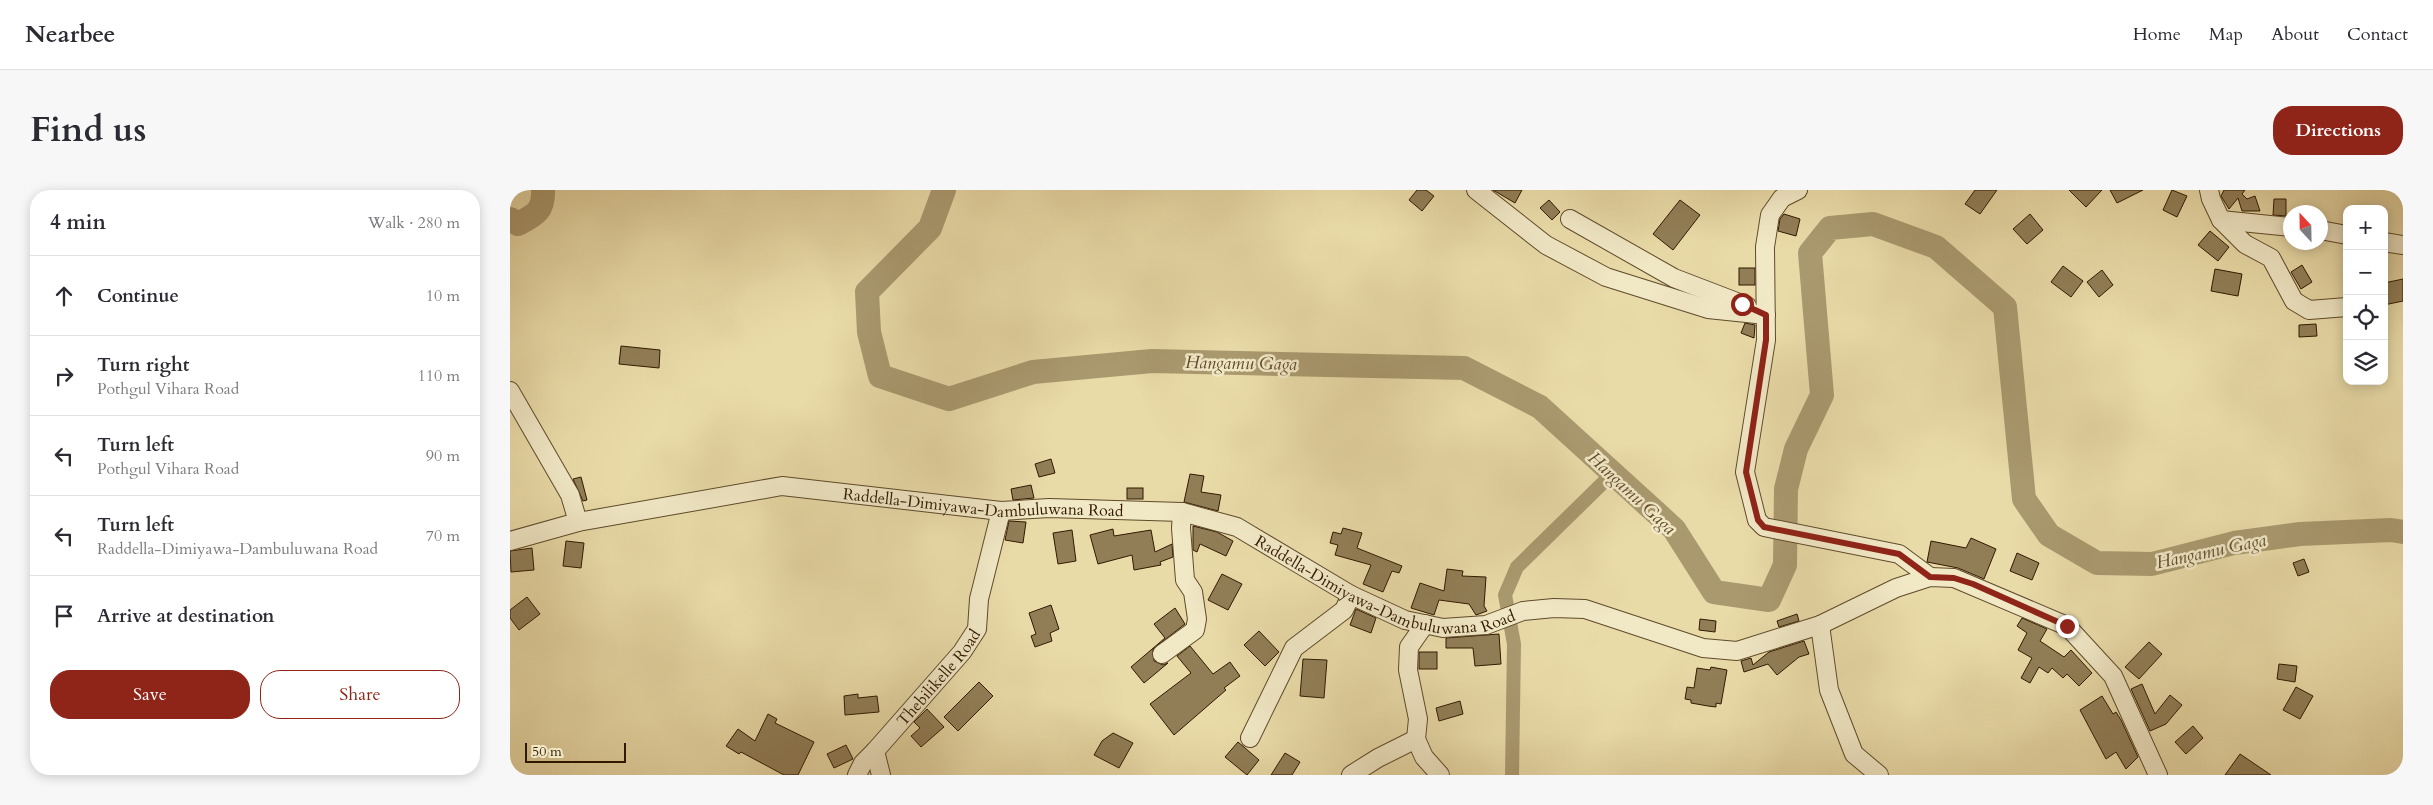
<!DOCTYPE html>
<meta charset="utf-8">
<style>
body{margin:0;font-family:Cardo,serif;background:#f7f7f7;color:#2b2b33}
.controls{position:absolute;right:15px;top:15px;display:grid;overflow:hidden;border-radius:10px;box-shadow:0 2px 12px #0003}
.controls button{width:45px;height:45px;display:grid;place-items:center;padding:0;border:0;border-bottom:1px solid #e1e1e2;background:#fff;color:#2b2b33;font:25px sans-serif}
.compass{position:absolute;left:1773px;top:15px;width:45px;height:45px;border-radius:50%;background:#fff;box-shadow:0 2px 12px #0003;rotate:338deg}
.scale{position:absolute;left:15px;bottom:12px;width:101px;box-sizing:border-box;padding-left:5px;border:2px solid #311900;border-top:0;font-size:14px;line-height:18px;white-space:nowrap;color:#311900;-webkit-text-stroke:4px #f1e8c6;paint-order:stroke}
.stop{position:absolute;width:15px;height:15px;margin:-11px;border:4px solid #8f2418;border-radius:50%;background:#fff}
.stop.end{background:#8f2418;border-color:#fff;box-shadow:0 1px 5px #0008}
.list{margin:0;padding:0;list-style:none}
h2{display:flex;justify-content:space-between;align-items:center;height:65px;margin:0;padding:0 20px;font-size:21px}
h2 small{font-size:16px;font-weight:400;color:#7c7c81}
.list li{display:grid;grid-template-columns:32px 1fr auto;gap:15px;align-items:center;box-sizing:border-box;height:80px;padding:0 20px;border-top:1px solid #e1e1e2}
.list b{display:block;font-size:19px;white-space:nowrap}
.list p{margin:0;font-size:16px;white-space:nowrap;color:#7c7c81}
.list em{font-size:16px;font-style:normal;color:#7c7c81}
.actions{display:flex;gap:10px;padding:15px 20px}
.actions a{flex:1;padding:11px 0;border:1px solid #8f2418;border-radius:20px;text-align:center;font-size:18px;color:#8f2418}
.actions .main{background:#8f2418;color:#fff}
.icon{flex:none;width:28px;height:28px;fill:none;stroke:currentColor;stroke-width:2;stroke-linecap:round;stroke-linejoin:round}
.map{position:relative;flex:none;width:1893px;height:585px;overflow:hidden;border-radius:20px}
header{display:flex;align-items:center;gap:30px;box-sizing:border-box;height:70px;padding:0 25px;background:#fff;border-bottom:1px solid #e1e1e2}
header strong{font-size:24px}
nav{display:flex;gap:28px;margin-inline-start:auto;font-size:18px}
.intro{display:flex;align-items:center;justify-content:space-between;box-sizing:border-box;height:120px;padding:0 30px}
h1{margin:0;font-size:35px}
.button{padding:12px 22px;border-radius:20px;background:#8f2418;color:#fff;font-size:18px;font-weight:700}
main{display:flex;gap:30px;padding:0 30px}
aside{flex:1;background:#fff;border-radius:20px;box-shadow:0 2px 12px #0003}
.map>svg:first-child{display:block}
</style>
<header>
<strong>Nearbee</strong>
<nav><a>Home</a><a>Map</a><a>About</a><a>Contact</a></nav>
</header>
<div class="intro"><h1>Find us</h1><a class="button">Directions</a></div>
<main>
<aside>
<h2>4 min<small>Walk · 280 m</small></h2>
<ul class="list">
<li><svg class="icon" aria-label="ahead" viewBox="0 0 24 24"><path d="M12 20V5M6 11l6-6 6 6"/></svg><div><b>Continue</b></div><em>10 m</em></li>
<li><svg class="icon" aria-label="right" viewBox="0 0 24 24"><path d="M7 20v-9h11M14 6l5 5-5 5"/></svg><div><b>Turn right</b><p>Pothgul Vihara Road</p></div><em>110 m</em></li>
<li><svg class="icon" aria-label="left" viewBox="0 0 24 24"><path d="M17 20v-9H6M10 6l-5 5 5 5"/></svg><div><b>Turn left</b><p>Pothgul Vihara Road</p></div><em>90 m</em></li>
<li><svg class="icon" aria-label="left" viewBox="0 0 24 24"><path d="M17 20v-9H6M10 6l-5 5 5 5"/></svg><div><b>Turn left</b><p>Raddella-Dimiyawa-Dambuluwana Road</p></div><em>70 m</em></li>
<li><svg class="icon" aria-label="arrive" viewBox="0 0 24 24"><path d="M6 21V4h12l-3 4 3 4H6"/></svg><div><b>Arrive at destination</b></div></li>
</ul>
<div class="actions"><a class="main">Save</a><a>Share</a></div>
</aside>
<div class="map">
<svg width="1893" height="585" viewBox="0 0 1893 585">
<rect width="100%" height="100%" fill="#e9dba8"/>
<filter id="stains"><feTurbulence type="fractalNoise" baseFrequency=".004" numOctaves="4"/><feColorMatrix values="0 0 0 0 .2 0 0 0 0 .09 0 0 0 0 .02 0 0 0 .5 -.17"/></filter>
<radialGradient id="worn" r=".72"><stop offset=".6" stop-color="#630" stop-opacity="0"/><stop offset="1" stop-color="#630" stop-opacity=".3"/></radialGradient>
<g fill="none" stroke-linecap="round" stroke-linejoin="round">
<!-- canal -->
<polyline stroke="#aa996f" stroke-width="14" points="1002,585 1004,454 995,405 1007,377 1102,284"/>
<!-- river -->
<g stroke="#aa996f" stroke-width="24">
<polyline points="434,0 420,38 357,102 359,142 370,186 439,209 523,182 642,171 954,178 1030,217 1164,339 1204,402 1259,410 1275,375 1276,299 1286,259 1312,205 1300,63 1320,38 1363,34 1426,57 1495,117 1514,309 1539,345 1587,373 1642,374 1724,353 1790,344 1881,340 1893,342"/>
<path d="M0 29 8 34C25 25 34 21 33 0"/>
</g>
</g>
<!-- building -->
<g fill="#917e57" stroke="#311900">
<polygon points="907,0 916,0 924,6 912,21 899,10"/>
<polygon points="983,0 1012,0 1005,13"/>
<polygon points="1465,0 1487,0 1470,24 1455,14"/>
<polygon points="1559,0 1592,0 1576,17"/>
<polygon points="1600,0 1633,0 1607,13"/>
<polygon points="1662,0 1677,6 1667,27 1653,20"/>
<polygon points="1714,0 1735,0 1732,4 1737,9 1745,6 1750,21 1732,21 1728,8 1719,19 1711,6"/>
<polygon points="1764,9 1776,9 1776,26 1763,25"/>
<polygon points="1039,10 1050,22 1042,30 1030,18"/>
<polygon points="1170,10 1190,25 1163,60 1143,44"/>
<polygon points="1274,24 1290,29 1286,46 1268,41 1270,29"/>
<polygon points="1520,24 1533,40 1517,54 1503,39"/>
<polygon points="1700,41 1719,57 1708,71 1688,55"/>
<polygon points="1792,75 1802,92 1791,99 1781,82"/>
<polygon points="1553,76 1573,91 1561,107 1541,92"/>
<rect x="1229" y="78" width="16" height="17"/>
<polygon points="1705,79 1732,84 1728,106 1701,101"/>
<polygon points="1592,80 1603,95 1589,107 1577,92"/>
<polygon points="1893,89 1893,111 1874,115 1874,93"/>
<polygon points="1235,133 1245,135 1244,148 1231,143"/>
<polygon points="1806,134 1807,146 1789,147 1789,135"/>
<polygon points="111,156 150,160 149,178 109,174"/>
<polygon points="541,269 545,283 529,287 525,274"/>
<polygon points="680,284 694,286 691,302 711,305 708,321 674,312"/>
<polygon points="71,287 77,310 73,311 63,289"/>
<polygon points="521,295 524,308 503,310 501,299"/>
<rect x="617" y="298" width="16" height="11"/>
<polygon points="499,331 516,332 513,353 495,350"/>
<polygon points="683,336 707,342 723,351 716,366 690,354 687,362 683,360"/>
<polygon points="833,338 852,343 847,358 892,376 889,383 882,381 873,402 853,394 861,375 825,365 828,355 820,353 823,342 831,344"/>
<polygon points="603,339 604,346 641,340 645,362 662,354 663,367 650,372 651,375 624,380 622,365 588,374 580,345"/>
<polygon points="562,340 566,371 548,374 543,343"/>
<polygon points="1461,348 1486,359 1474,389 1448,378 1417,372 1421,351 1456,358"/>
<polygon points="56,351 74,353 71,378 53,376"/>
<polygon points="22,358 24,380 1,382 0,361"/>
<polygon points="1507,363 1529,373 1522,390 1500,381"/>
<polygon points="1794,369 1799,382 1788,386 1783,373"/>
<polygon points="937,379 953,381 952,386 976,387 974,416 977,421 966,425 959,414 929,410 924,425 901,418 910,393 934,401"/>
<polygon points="712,384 732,394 718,420 698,410"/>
<polygon points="17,407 30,424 9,440 0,428 0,420"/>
<polygon points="541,415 549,439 540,443 542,451 525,457 521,446 526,444 519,423"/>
<polygon points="665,418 675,434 643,459 644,471 653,475 658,473 634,493 621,477 655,448 644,434"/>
<polygon points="846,419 866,428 861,443 840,435"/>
<polygon points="1287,424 1289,431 1269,437 1267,431"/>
<polygon points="1512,428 1537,439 1530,451 1554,467 1561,460 1582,483 1569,496 1557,484 1553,488 1542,478 1538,483 1529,477 1520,493 1511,488 1522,468 1508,460 1517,443 1507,436"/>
<polygon points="1190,429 1206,431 1205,442 1189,440"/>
<polygon points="749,441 769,462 755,476 734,455"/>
<polygon points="989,444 991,474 965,476 963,458 936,458 936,448"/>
<polygon points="1294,451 1299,464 1289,467 1267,485 1258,474 1234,482 1231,471 1241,468 1243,475 1259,462"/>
<polygon points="1639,452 1652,464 1629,489 1615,477"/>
<polygon points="680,456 703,484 720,472 730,486 714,498 716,500 664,545 640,514 681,483 667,466"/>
<rect x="909" y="462" width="18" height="17"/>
<polygon points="793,469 817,470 814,508 790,506"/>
<polygon points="1769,474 1787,476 1785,492 1767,489"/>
<polygon points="1201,477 1217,480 1211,514 1206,513 1206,517 1198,516 1181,513 1181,510 1175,509 1177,497 1184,498 1187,478 1200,480"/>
<polygon points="469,492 483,506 448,541 434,527"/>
<polygon points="1632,494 1645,524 1660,505 1672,515 1656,534 1640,541 1621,499"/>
<polygon points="1786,497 1803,506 1790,529 1773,520"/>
<polygon points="348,504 348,508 367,506 369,522 335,525 334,506"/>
<polygon points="1592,506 1603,524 1606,522 1611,530 1628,567 1616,579 1606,562 1596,569 1570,520"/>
<polygon points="950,511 953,524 929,531 926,518"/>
<polygon points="417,519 434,537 411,557 401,546 410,538 404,532"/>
<polygon points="258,524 267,529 265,533 304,552 288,585 274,585 231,562 229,564 216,556 228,539 245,551"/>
<polygon points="1683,536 1693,548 1676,564 1665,552"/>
<polygon points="603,543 623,553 609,578 584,565 592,551"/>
<polygon points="728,552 749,570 737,585 715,567"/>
<polygon points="336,555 343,569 324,578 317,564"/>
<polygon points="775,563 790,572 782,585 761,585"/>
<polygon points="1730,564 1761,585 1715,585"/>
</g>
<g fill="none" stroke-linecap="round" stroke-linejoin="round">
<!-- minor casing -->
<g stroke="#5f4a2a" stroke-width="20">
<g id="minor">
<polyline points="966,0 1036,55 1096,87 1198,119 1256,125"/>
<polyline points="1288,0 1272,8 1260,25 1255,57 1256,150 1235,282 1247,330 1254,337 1389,364 1420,387"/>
<polyline points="1699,0 1701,9 1711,30 1735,54 1761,68 1784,111 1799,120 1837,117"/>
<polyline points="1060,29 1164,88 1237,116"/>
<polyline points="1711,30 1780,37"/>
<polyline points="1810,40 1837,45"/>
<polyline points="1874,52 1893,55"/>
<polyline points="0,201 60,305 68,332"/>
<path id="s1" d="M0 351 68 332 272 296 491 321 539 318 672 322 727 337 841 405 895 430 933 438 976 435 1013 421 1044 418 1075 419 1193 458 1227 461 1310 435 1386 398 1420 387 1444 388 1557 436 1603 486 1648 585"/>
<polyline points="915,434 899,457 898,480 908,529 906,549 914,567 930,585"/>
<polyline points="1310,435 1319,500 1344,564 1369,585"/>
<polyline points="652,464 685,440 687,429 683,402 675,390 671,338 672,322"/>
<polyline points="740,548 784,458 834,420 841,405"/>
<polyline points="347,585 353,573 365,561"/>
<path id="s2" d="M371 585 365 561 452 462 467 439 469 409 491 321"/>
<polyline points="841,585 868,568 906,549"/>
</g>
</g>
<!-- minor -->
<use href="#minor" stroke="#f1e8c6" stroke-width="18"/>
</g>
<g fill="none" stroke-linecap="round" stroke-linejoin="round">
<!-- route -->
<polyline stroke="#8f2418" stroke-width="6" points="1232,114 1256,125 1256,150 1236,282 1248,330 1254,337 1389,364 1420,387 1444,388 1463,394 1557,436"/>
</g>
<g text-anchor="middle" stroke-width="5" stroke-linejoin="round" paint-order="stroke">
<!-- street labels -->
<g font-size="16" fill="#311900" stroke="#f1e8c6">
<text dy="6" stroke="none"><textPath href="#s1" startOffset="480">Raddella-Dimiyawa-Dambuluwana Road</textPath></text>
<text dy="6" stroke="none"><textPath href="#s1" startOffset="900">Raddella-Dimiyawa-Dambuluwana Road</textPath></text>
<text dy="6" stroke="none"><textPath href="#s2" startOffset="122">Thebilikelle Road</textPath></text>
</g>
<!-- water labels -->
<g font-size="18" font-style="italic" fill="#614c2c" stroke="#f1e8c6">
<text transform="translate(731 173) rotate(1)" y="6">Hangamu Gaga</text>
<text transform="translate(1122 303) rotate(43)" y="6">Hangamu Gaga</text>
<text transform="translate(1701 361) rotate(-12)" y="6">Hangamu Gaga</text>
</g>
</g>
<rect width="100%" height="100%" filter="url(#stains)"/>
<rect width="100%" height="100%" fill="url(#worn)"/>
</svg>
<div class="controls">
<button>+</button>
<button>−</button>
<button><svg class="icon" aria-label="locate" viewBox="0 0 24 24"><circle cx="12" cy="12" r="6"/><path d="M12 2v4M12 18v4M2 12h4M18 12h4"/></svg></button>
<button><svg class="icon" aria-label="layers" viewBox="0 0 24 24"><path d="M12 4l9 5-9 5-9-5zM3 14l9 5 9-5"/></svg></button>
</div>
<svg class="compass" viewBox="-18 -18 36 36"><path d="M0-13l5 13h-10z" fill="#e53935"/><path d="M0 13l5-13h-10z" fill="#7c7c81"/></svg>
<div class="scale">50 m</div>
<div class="stop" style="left:1232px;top:114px"></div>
<div class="stop end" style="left:1557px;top:436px"></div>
</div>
</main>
